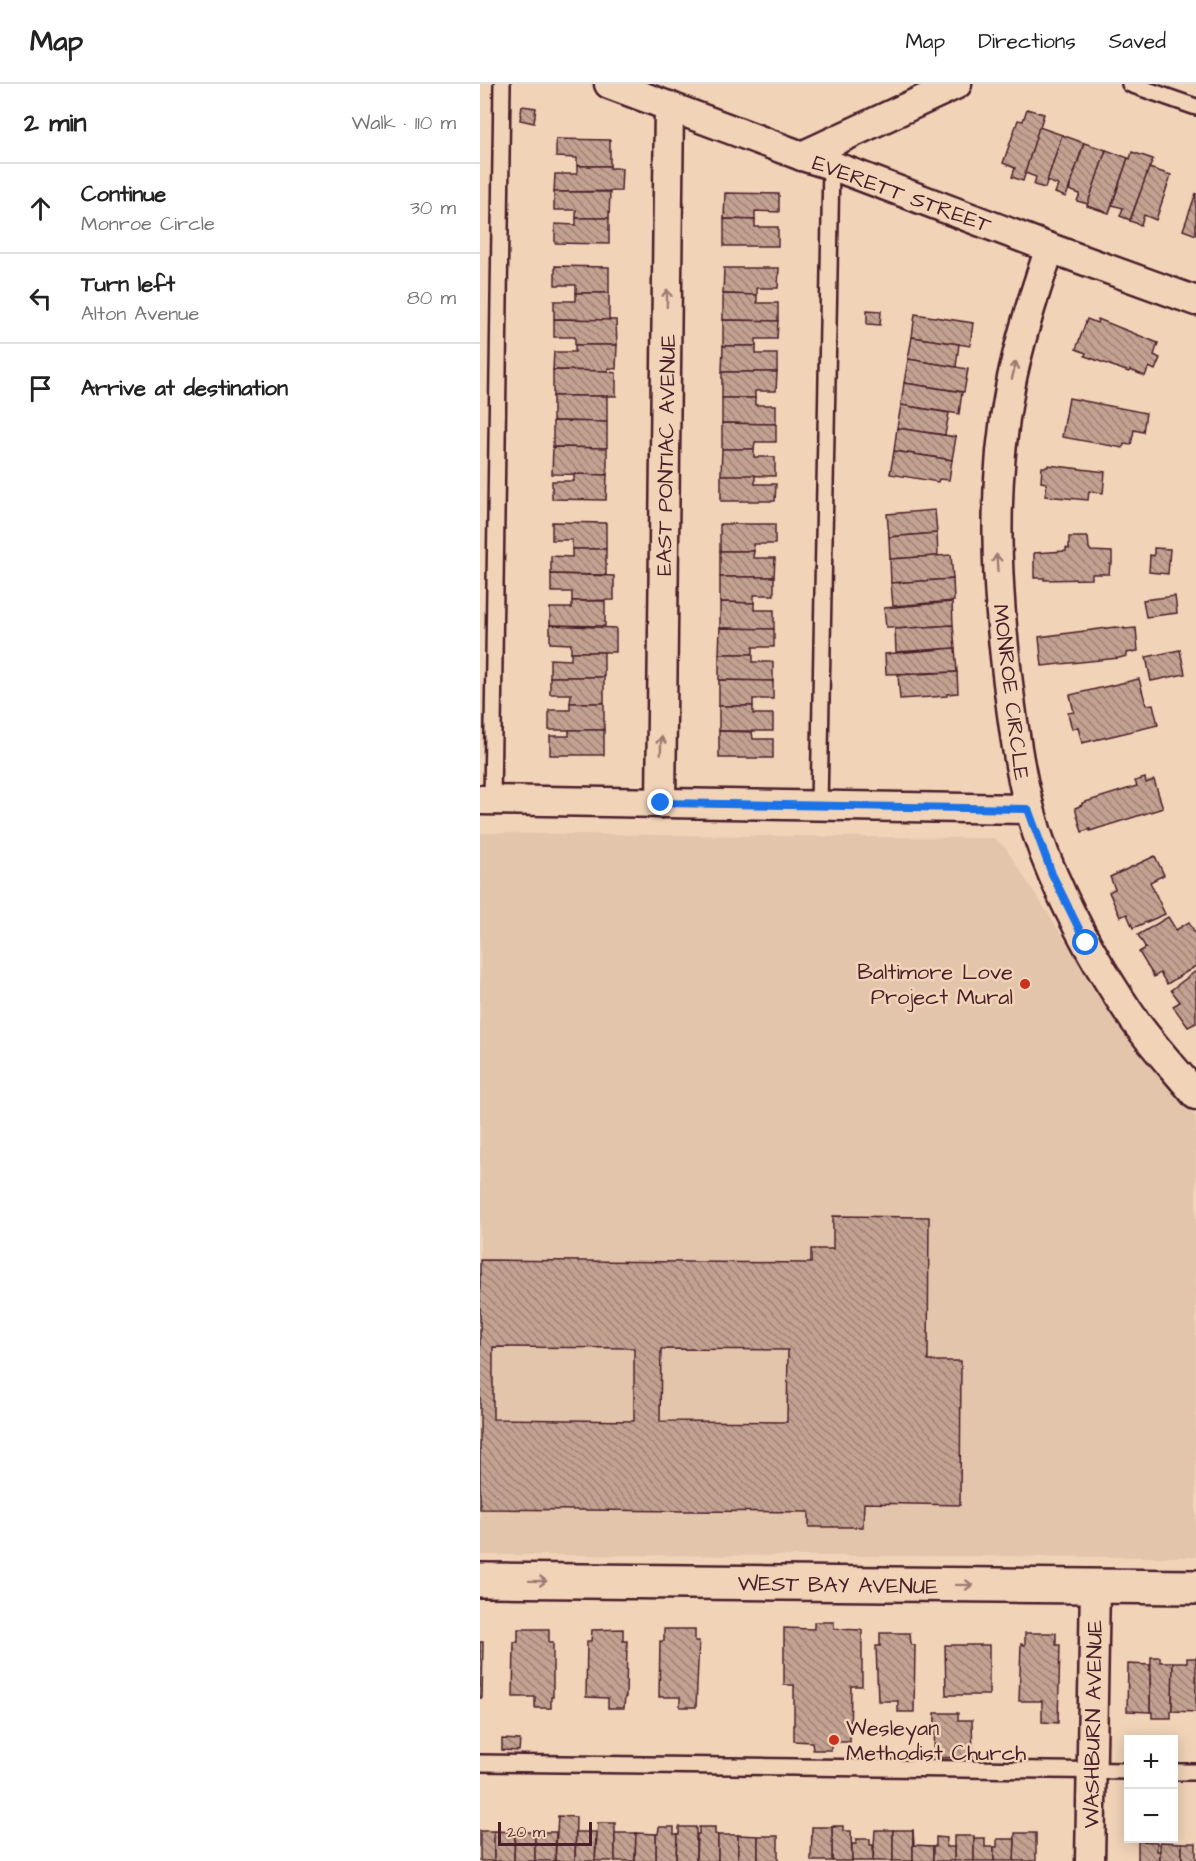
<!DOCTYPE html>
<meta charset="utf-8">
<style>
body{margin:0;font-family:"Architects Daughter",sans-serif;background:#f2f2f2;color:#222}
.controls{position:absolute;right:18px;bottom:18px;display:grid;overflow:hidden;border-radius:0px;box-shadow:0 3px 15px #0003}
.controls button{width:54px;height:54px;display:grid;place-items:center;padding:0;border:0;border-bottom:2px solid #e0e0e0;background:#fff;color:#222;font:30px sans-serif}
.scale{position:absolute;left:18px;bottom:15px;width:94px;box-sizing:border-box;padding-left:6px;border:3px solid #4a1f2b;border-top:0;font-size:16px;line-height:21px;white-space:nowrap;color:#4a1f2b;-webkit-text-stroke:4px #f1d4b8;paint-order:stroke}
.stop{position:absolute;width:18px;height:18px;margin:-14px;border:4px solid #1a73e8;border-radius:50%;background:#fff}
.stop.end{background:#1a73e8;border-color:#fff;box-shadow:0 2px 6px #0008}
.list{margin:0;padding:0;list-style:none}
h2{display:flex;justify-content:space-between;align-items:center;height:78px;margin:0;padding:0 24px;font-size:26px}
h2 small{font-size:20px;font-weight:400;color:#767676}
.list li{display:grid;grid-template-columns:39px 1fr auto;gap:18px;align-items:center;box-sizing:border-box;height:90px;padding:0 24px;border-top:2px solid #e0e0e0}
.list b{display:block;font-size:22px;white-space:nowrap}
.list p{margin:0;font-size:20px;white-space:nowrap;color:#767676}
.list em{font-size:20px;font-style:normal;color:#767676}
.icon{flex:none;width:33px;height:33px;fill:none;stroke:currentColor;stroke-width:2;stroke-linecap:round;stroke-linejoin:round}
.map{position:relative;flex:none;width:716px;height:1777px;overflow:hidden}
header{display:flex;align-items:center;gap:36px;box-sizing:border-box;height:84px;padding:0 30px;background:#fff;border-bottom:2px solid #e0e0e0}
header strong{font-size:28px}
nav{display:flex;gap:33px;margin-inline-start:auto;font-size:21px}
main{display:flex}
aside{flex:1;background:#fff}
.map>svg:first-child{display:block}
</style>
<header>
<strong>Map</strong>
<nav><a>Map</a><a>Directions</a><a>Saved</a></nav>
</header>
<main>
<aside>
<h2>2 min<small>Walk · 110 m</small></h2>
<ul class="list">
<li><svg class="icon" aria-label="ahead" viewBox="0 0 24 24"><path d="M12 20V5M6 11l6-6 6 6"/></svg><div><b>Continue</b><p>Monroe Circle</p></div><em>30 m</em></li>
<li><svg class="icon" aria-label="left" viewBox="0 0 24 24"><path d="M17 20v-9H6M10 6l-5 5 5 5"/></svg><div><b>Turn left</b><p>Alton Avenue</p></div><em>80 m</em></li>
<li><svg class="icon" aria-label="arrive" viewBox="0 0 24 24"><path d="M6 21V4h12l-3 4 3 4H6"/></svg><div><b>Arrive at destination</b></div></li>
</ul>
</aside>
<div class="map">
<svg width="716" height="1777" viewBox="0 0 716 1777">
<defs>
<pattern id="building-back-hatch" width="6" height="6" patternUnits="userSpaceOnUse" patternTransform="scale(1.5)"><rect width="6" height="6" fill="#c3a291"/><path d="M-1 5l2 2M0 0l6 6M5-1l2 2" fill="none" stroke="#a08377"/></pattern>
</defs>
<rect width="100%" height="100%" fill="#f1d4b8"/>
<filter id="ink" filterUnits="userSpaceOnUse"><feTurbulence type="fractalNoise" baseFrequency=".0167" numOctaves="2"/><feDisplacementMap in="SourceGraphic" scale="12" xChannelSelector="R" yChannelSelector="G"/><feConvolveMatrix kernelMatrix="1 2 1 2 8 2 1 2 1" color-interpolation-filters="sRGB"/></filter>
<g filter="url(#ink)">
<!-- built -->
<polygon fill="#e3c5ac" points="0,749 499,754 514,754 525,763 635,933 716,1034 716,1473 0,1471"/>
<!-- building -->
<g fill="url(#building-back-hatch)" stroke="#4a1f2b" stroke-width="1.5" fill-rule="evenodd">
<polygon points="42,22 56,24 54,39 40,36"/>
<polygon points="547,25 564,30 543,97 532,93 535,84 523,79 538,36 543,37"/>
<polygon points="559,43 582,51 565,104 554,101 556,93 545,89"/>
<polygon points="582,51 604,59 586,113 575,109 578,101 567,97"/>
<polygon points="76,55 130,56 130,82 97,82 97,74 76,73"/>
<polygon points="604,59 626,66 608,120 597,117 600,110 589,106"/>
<polygon points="626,66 648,74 629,129 607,122"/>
<polygon points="652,68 673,75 650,136 640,132 643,124 632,121 648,74 650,75"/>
<polygon points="97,82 130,82 130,84 142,84 141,107 74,108 75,90 97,90"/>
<polygon points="669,84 691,91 676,136 664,131 661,141 650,137"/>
<polygon points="74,108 130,108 129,134 96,134 96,126 74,126"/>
<polygon points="245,109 299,110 299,128 275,127 275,136 244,135"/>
<polygon points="716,109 716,151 703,146"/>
<polygon points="96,134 129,134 129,160 75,159 75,140 96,141"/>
<polygon points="244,135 275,136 275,143 298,143 298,162 244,162"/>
<polygon points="75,182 129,183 129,209 96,209 96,201 75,201"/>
<polygon points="244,184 299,184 298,204 277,204 277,211 243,210"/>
<polygon points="96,209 129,209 129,236 74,235 74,217 96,217"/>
<polygon points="243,210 277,211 277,219 298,219 298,237 243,236"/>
<polygon points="387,226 401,227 400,241 387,240"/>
<polygon points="435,230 493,239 490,262 432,253"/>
<polygon points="74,235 136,236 137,261 95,261 95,253 74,253"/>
<polygon points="607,235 617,239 618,235 678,259 674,271 680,274 675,286 669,283 665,292 650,286 649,288 605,272 606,269 596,265"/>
<polygon points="243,236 298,237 297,255 276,255 276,262 243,262"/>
<polygon points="432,253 479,260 476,283 428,275"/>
<polygon points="95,261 137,261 136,285 128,284 128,287 73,286 74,268 95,268"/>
<polygon points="243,262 276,262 276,270 297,270 297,288 242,288"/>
<polygon points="428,275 488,285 484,308 424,299"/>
<polygon points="73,286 128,287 128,288 136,289 136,312 73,312"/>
<polygon points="242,288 297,288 296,307 275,307 275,314 242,314"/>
<polygon points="424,299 482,308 479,330 421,321"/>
<polygon points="73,312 127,312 127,338 73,337"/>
<polygon points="242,314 275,314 275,321 296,321 296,340 242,339"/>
<polygon points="589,314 666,329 663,348 654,346 651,361 644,360 643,364 582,353"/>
<polygon points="421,321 469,329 465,351 417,344"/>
<polygon points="73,337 127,338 127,364 73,363"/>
<polygon points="242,339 296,340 296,358 275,358 274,365 242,365"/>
<polygon points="417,344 476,353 472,376 414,367"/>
<polygon points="73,363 127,364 127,391 72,390"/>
<polygon points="242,365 274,365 274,373 295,373 295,392 241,391"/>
<polygon points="414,367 472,376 469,396 459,395 458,398 410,390"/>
<polygon points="568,381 625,388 623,409 609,407 608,416 565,412 567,399 561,398 562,383 568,383"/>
<polygon points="94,390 127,391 126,416 72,415 72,397 94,397"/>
<polygon points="241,391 275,391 275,400 296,400 295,417 241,417"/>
<polygon points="455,426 457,449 409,453 407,430"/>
<polygon points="72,438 126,439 126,465 92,465 92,456 72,456"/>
<polygon points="240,440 295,440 295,460 273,460 274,467 240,467"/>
<polygon points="457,449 458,472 410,475 409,453"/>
<polygon points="589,453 608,453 609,464 611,467 632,468 632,480 630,480 629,490 612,490 612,495 564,496 564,494 554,494 554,469 586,467 586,464 589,465"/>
<polygon points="674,464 690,465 688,490 669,488 670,471 674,472"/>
<polygon points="92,465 126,465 126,491 71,490 71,472 92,473"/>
<polygon points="240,467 274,467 273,474 295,474 294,493 240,493"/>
<polygon points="471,471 473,495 411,499 410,475"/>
<polygon points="71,490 134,492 134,516 92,517 92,508 71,508"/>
<polygon points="240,493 294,493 294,511 274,511 274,519 240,518"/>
<polygon points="473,495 474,517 413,522 411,499"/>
<polygon points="695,512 697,529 666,533 663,516"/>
<polygon points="92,517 125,517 125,542 70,541 70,524 92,524"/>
<polygon points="240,518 274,519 274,526 294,526 294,545 240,544"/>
<polygon points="472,518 473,541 415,545 414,543 406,543 404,524"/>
<polygon points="70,541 136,544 136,568 91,568 91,560 70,559"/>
<polygon points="473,541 475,564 416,568 415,545"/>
<polygon points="635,543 644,544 644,545 656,544 658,567 647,569 647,572 639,574 562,582 559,553"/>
<polygon points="240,544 294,545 294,563 273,563 273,570 239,570"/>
<polygon points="475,564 477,588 406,590 405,570"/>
<polygon points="700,566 705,590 671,597 666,573"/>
<polygon points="91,568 124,568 124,593 70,593 70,575 91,576"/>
<polygon points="239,570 273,570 273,578 293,578 293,597 239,596"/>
<polygon points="477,588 478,609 467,610 467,612 420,615 418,591"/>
<polygon points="70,593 124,593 124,619 90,619 91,610 70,610"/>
<polygon points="659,595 666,621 673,620 678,641 602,659 598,643 592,645 588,629 594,628 590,611"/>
<polygon points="239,596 293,597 293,615 273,615 273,622 239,622"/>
<polygon points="90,619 124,619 124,646 69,646 69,626 90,626"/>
<polygon points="239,622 273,622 273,630 293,630 293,647 239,647"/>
<polygon points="89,646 124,646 124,671 70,671 70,652 89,652"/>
<polygon points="239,647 272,648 273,655 293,655 293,674 239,674"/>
<polygon points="665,694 666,699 674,696 683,724 610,747 610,745 602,748 595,724 602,721 602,719 657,702 655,697"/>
<polygon points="675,772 684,791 670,798 685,830 653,844 647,830 640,833 629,808 635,805 630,793"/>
<polygon points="688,833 696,846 709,838 716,851 716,882 687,900 680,889 674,893 659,868 666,864 658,851"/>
<polygon points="716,887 716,939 708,943 693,922 700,918 691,906"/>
<path d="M353 1132 449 1133 448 1277H481L480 1421 384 1419 383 1443H329V1428L0 1425V1176L331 1179V1165H353ZM13 1263 154 1264V1337L13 1335ZM181 1265 308 1266 307 1338 180 1337Z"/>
<polygon points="334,1538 354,1538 354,1545 382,1546 382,1602 371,1602 370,1658 351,1658 351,1666 333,1666 332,1658 314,1657 314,1601 304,1601 304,1544 334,1545"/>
<polygon points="38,1545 69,1545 69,1558 73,1558 73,1613 71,1613 71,1624 55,1624 55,1613 33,1613 34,1558 38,1558"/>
<polygon points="143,1545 143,1557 147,1557 146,1613 145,1613 144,1624 128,1624 128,1614 106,1613 107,1557 111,1557 112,1546"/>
<polygon points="184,1545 215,1545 215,1557 219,1557 216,1623 200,1623 200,1613 179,1613 180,1557 184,1557"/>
<polygon points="400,1549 430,1549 431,1561 435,1561 434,1628 418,1628 418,1617 398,1617 396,1562 400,1562"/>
<polygon points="545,1549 576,1549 576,1561 580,1561 578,1639 562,1638 562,1617 539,1617 541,1560 545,1561"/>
<polygon points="0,1558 3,1558 2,1614 0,1614"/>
<polygon points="465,1561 509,1561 509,1611 466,1611"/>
<polygon points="671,1573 680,1573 680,1578 693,1578 692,1627 691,1627 691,1634 672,1634 672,1628 670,1628"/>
<polygon points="707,1574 716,1574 716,1628 692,1627 693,1578 707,1578"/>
<polygon points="648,1580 670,1581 670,1628 647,1627"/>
<polygon points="455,1629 478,1629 478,1636 492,1636 493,1673 454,1674"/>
<polygon points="22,1655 40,1656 39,1667 22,1666"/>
<polygon points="78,1732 96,1733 95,1777 75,1777"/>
<polygon points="118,1739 135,1739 135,1777 115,1777"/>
<polygon points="354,1742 363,1742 363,1747 371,1747 372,1777 352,1777 352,1743 355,1743"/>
<polygon points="179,1743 194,1743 194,1750 197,1750 196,1777 176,1777 176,1750 178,1750"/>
<polygon points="199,1743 216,1743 216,1777 196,1777 197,1750 199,1750"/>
<polygon points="219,1743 235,1743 235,1750 238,1751 238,1777 216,1777 217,1750 219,1750"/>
<polygon points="332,1743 352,1743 352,1777 331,1777"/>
<polygon points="395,1746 413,1746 413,1777 393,1777"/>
<rect x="413" y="1746" width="20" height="31"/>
<polygon points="433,1746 434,1761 453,1762 453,1777 433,1777"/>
<rect x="0" y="1747" width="14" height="30"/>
<polygon points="14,1747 35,1748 34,1777 14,1777"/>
<polygon points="35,1748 55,1748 55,1777 34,1777"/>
<polygon points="55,1748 76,1748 75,1777 55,1777"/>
<polygon points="96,1748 116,1748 115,1777 95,1777"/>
<polygon points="135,1749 156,1749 155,1777 135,1777"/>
<polygon points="156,1749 176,1750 176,1777 155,1777"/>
<polygon points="535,1749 556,1749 556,1777 534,1777"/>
<rect x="238" y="1751" width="20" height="26"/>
<polygon points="258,1751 278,1752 278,1777 258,1777"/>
<rect x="278" y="1752" width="20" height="25"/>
<rect x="474" y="1752" width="20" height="25"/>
<polygon points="456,1753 467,1754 466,1763 474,1763 474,1777 453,1777 453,1762 456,1762"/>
<polygon points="494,1754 505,1754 505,1763 514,1763 514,1777 494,1777"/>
<polygon points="376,1755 390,1755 390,1761 393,1761 393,1777 372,1777 372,1760 376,1760"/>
<polygon points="517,1755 535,1755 534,1777 514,1777 514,1763 517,1763"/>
<polygon points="658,1757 677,1758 677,1767 680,1767 680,1777 658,1777"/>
<polygon points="680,1758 702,1759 702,1777 680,1777"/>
<rect x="702" y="1759" width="14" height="18"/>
</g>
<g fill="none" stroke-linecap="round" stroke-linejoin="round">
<!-- service casing -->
<g stroke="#4a1f2b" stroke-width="20">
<g id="service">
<polyline points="650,0 716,23"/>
<polyline points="12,717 22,0"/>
<polyline points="339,722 351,81"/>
<polyline points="0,1679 648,1687"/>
<polyline points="694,1688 716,1688"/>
</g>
</g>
<!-- minor casing -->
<g stroke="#4a1f2b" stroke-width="33">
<g id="minor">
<polyline points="129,0 322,72 351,81 570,164 716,217"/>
<polyline points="322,72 477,0"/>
<path d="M570 164C554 210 539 256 530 304 511 405 516 505 529 607 537 672 546 730 573 791 594 839 620 886 650 930 669 958 694 984 716 1011"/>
<polyline points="0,716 548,725"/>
<polyline points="181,719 189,22"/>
<polyline points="610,1777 615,1502"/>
</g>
</g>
<!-- tertiary casing -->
<g stroke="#4a1f2b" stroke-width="38">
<polyline id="tertiary" points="0,1496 716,1503"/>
</g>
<!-- service -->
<use href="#service" stroke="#f1d4b8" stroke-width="15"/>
<!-- minor -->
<use href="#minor" stroke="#f1d4b8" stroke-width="28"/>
<!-- tertiary -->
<use href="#tertiary" stroke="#f1d4b8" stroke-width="33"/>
</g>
<!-- one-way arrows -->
<defs><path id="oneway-shaft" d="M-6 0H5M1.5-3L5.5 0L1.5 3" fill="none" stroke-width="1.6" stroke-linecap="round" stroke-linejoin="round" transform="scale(1.5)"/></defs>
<g stroke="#9e7a72">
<use href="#oneway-shaft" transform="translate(187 214) rotate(-89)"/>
<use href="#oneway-shaft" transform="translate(534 286) rotate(-77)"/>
<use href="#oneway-shaft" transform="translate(517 479) rotate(-94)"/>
<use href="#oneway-shaft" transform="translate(181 661) rotate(-89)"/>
<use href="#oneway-shaft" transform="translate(58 1497) rotate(1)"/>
<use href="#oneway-shaft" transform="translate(484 1501) rotate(1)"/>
</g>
</g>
<g fill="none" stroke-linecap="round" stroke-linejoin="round" filter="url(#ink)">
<!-- route -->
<polyline stroke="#1a73e8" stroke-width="8" points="181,719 548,725 572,790 606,859"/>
</g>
<!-- markers -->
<g fill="#c8321e" stroke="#f1d4b8" stroke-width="2">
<circle cx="545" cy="900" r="6"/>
<circle cx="354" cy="1656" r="6"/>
</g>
<g text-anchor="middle" stroke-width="5" stroke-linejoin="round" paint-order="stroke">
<!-- street labels -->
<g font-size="22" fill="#4a1f2b" stroke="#f1d4b8">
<text transform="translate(422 109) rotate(20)" y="8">EVERETT STREET</text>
<text transform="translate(185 371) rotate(-89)" y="8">EAST PONTIAC AVENUE</text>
<text transform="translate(532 608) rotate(83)" y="8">MONROE CIRCLE</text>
<text transform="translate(358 1500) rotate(1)" y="8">WEST BAY AVENUE</text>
<text transform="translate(612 1640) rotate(-89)" y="8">WASHBURN AVENUE</text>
</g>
<!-- poi labels -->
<g font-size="22" fill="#4a1f2b" stroke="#f1d4b8" text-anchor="end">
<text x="533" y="895">Baltimore Love<tspan x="533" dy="25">Project Mural</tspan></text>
<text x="366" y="1651" text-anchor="start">Wesleyan<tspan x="366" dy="25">Methodist Church</tspan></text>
</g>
</g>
</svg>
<div class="controls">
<button>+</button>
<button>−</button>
</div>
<div class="scale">20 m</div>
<div class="stop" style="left:606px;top:859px"></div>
<div class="stop end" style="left:181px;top:719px"></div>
</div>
</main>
